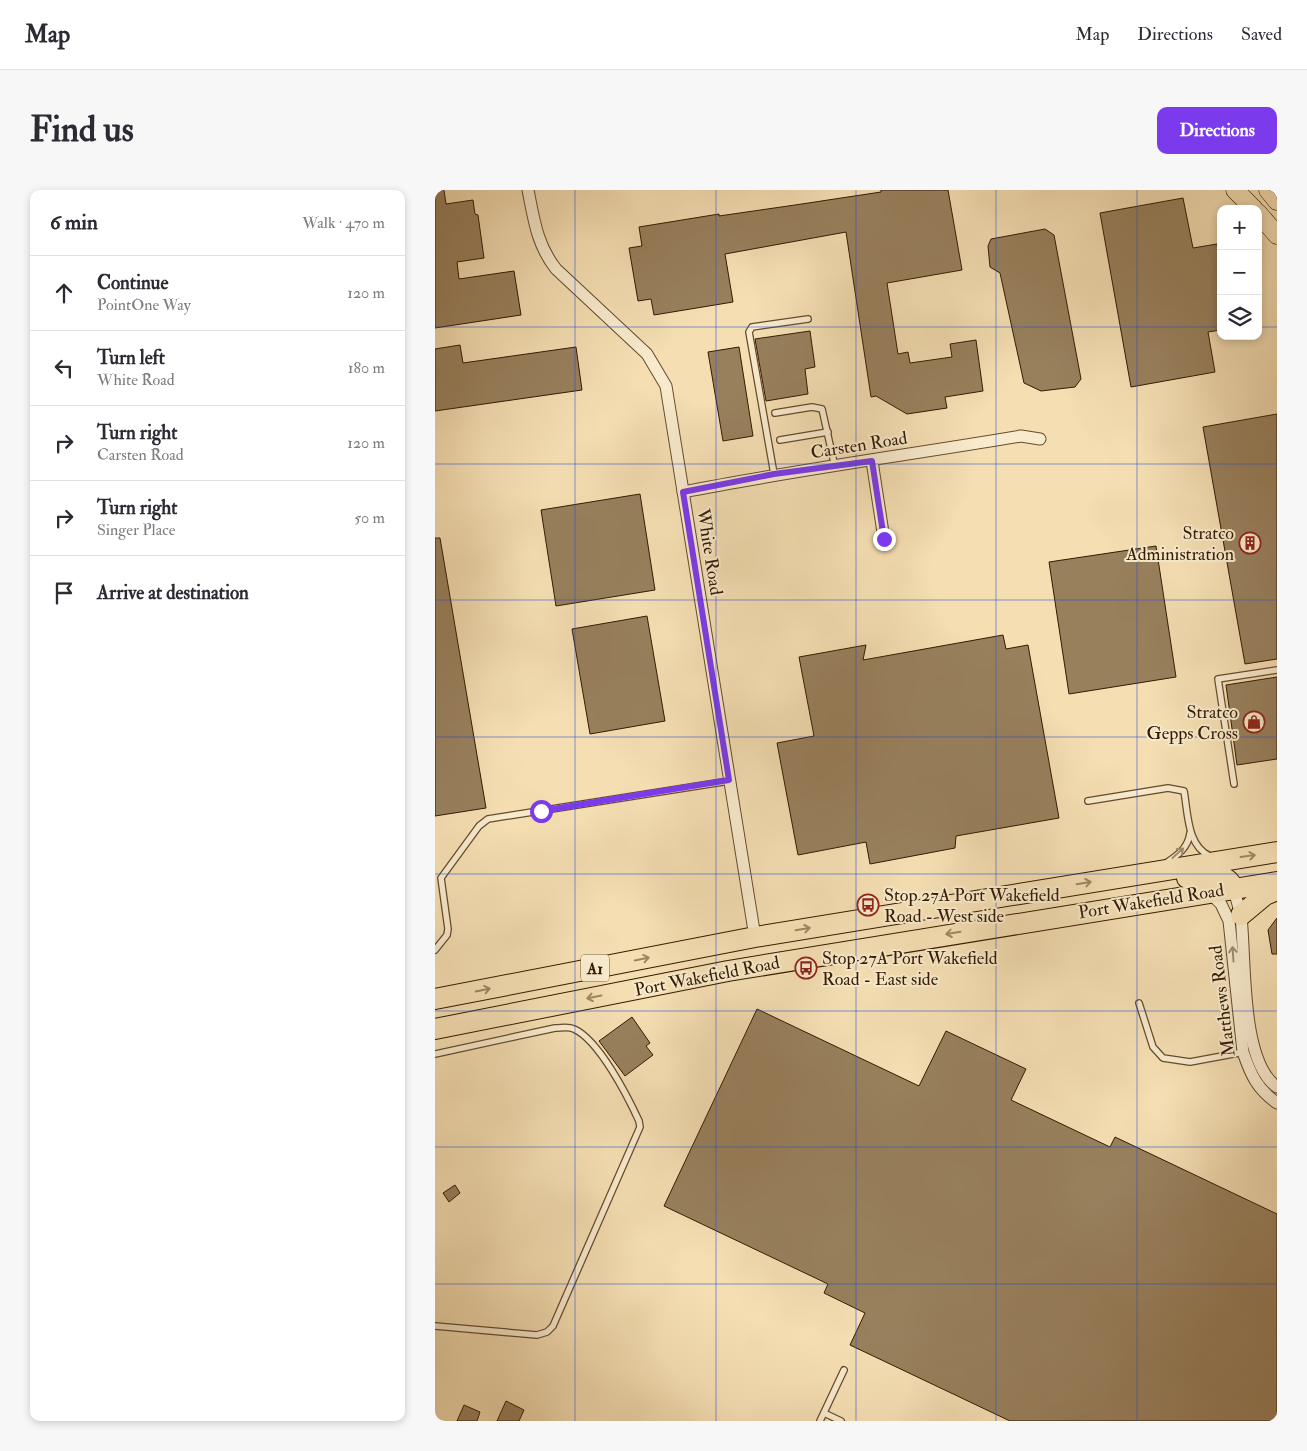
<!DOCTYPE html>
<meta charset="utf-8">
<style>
body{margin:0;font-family:"IM FELL Double Pica",serif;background:#f7f7f7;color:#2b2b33}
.controls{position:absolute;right:15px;top:15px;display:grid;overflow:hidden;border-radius:10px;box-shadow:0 2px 8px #0003}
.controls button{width:45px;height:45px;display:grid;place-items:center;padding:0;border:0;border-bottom:1px solid #e1e1e2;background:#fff;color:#2b2b33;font:25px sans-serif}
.stop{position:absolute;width:15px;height:15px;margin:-11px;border:4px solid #7c3aed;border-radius:50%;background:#fff}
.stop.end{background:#7c3aed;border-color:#fff;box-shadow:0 1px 5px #0008}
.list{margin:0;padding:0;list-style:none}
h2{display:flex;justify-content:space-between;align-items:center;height:65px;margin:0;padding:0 20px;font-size:21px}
h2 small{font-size:16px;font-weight:400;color:#7c7c81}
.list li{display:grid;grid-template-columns:32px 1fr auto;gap:15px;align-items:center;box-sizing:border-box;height:75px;padding:0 20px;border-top:1px solid #e1e1e2}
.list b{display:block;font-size:19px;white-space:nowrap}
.list p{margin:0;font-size:16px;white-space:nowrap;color:#7c7c81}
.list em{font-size:16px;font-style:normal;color:#7c7c81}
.icon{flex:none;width:28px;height:28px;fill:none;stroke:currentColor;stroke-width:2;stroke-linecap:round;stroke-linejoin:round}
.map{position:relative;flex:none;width:842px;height:1231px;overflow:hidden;border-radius:10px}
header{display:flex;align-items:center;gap:30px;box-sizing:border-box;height:70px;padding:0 25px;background:#fff;border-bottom:1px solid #e1e1e2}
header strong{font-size:24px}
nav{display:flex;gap:28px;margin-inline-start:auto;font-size:18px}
.intro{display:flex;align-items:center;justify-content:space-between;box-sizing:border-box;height:120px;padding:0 30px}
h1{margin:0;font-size:35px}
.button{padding:12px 22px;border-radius:10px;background:#7c3aed;color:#fff;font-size:18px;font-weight:700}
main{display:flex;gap:30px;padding:0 30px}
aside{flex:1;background:#fff;border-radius:10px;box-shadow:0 2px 8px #0003}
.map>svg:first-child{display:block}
</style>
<header>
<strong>Map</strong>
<nav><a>Map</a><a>Directions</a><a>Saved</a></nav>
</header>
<div class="intro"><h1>Find us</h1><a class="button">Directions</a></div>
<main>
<aside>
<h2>6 min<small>Walk · 470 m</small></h2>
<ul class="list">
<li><svg class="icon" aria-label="ahead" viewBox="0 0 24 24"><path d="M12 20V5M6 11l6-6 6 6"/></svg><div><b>Continue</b><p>PointOne Way</p></div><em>120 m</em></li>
<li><svg class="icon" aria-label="left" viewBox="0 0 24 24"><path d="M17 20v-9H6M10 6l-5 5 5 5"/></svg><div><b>Turn left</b><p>White Road</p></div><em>180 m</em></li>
<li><svg class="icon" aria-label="right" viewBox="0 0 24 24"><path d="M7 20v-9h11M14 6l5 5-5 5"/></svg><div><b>Turn right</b><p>Carsten Road</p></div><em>120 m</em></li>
<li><svg class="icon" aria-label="right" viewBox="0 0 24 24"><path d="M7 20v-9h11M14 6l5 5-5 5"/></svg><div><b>Turn right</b><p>Singer Place</p></div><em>50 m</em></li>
<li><svg class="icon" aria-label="arrive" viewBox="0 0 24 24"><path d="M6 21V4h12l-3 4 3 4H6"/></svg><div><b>Arrive at destination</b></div></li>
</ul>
</aside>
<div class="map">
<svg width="842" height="1231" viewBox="0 0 842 1231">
<rect width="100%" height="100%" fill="#f4deb2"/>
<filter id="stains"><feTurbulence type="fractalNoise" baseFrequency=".004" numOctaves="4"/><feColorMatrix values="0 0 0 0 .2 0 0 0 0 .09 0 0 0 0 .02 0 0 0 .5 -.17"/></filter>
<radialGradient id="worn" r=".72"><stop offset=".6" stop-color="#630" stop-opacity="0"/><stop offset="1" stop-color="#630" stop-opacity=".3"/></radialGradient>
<!-- building -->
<g fill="#98805d" stroke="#341a00">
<polygon points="9,0 11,14 38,10 40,24 43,25 49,68 22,72 24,89 79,81 86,125 0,138 0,1"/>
<polygon points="446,0 513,0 527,80 452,93 463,164 473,162 475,173 517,167 515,154 541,150 548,201 510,207 512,218 472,224 441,206 436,207 411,42 290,64 298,112 219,125 216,109 203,111 194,58 207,56 204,37 284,24 284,26 360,15 446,2"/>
<polygon points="748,8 758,58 782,54 786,77 786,140 773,142 780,182 696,197 665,23"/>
<polygon points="610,39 619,45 646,189 640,197 606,201 589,193 565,83 555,77 553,56 556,49"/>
<polygon points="375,141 380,177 370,179 373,204 331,211 320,149"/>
<polygon points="25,155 28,173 141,157 147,200 0,221 0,159"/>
<polygon points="304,157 318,246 288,251 273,162"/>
<polygon points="842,224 842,469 810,474 768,237"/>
<polygon points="205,304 220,400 121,416 106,320"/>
<polygon points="0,348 5,348 51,618 0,626"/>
<polygon points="721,356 741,487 634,504 614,372"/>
<polygon points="212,426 230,531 155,544 137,439"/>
<polygon points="568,445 571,459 593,455 624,628 521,646 520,658 435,674 431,652 363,665 342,553 379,546 364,467 431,455 428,470"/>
<polygon points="842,487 842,569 802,575 791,495"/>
<polygon points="842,728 842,764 837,764 833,740"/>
<polygon points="322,819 484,896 511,841 591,879 576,910 675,957 680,947 842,1024 842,1231 575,1231 415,1155 430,1123 389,1103 393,1094 229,1016"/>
<polygon points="197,827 215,853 211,856 218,865 190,886 164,851"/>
<polygon points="20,995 25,1003 14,1012 8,1003"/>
<polygon points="71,1211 89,1220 84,1231 62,1231"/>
<polygon points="29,1215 45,1222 42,1231 22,1231"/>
</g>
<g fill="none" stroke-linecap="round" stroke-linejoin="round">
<!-- lane casing -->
<g stroke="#644b2c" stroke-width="8">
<g id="lane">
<polyline points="340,223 377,217 387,219 400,277"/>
<polyline points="345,250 393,242"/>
<polyline points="339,284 314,142 317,137 373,129"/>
<polyline points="799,594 783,489 842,480"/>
<path d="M653 611 733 598 749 601C753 623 752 656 775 666"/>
<path d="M731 673C743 665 753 658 755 643"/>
<polyline points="0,760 12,745 13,739 6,688 44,636 53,629 294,591"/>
<polyline points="704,813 718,857 728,868 755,872 809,862"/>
<path d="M0 864 120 838C127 838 133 836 139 839 164 850 193 907 204 931L205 937 118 1136 112 1142 102 1145 0 1136"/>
<polyline points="389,1223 406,1231"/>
<polyline points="385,1231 409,1180"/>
</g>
</g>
<!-- street casing -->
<g stroke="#644b2c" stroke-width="13">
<g id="street">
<path d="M93 0C99 30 102 55 121 79L212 164 231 196 320 747"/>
<polyline points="437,271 449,349"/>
<path d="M248 302C360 280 473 265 586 246L605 249"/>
<path d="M798 697C801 707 804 717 806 727 811 770 805 871 842 897"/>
<path d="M773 701 786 714 794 731 808 862C816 885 822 899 842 913"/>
</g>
</g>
<!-- primary casing -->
<g stroke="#341a00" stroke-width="19">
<g id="primary">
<polyline points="800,0 819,19"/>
<polyline points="833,0 842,11"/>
<polyline points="823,23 842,45"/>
</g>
</g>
<!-- highway casing -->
<g stroke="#341a00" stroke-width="22">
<g id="highway">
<path d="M752 688C769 686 789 679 798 697"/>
<polyline points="806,725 830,705 842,700"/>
<polyline points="0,809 320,747 842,662"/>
<polyline points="0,839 293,781 842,692"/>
</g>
</g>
<!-- lane -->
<use href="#lane" stroke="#f8eacd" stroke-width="5.5"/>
<!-- street -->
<use href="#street" stroke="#f8eacd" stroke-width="11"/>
<!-- primary -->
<use href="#primary" stroke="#f4deb2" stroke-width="18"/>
<!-- highway -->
<use href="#highway" stroke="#f4deb2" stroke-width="20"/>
</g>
<!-- one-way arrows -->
<defs><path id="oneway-shaft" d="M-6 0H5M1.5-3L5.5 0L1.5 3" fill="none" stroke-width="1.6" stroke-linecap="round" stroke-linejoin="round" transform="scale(1.25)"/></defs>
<g stroke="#a08c71">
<use href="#oneway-shaft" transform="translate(743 663) rotate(-42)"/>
<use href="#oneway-shaft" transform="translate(798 764) rotate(-94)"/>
</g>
<g stroke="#9e8662">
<use href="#oneway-shaft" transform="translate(813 666) rotate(-8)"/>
<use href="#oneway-shaft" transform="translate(649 693) rotate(-9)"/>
<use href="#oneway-shaft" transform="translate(368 739) rotate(-9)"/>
<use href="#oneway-shaft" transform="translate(518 743) rotate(171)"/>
<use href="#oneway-shaft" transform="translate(207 769) rotate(-11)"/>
<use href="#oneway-shaft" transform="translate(48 800) rotate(-11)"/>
<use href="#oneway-shaft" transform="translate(159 807) rotate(169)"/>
</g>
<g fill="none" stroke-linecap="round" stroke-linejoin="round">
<!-- route -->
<polyline stroke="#7c3aed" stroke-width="6" points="106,621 294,590 248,302 339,284 437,271 449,349"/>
</g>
<!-- grid -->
<path fill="none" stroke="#1d4ed8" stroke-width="1" stroke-opacity="0.55" d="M140 0V1231M281 0V1231M421 0V1231M561 0V1231M702 0V1231M0 137H786M823 137H842M0 274H842M0 410H842M0 547H842M0 684H842M0 821H842M0 957H842M0 1094H842"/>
<!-- icons -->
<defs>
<g id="building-ring" transform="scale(1.125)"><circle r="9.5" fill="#f8eacd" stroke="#8f2418" stroke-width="1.5"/><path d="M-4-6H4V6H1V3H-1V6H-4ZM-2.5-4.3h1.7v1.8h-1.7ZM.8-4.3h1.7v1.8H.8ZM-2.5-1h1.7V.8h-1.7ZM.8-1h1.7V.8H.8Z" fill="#8f2418"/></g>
<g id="shop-ring" transform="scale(1.125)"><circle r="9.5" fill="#f8eacd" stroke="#8f2418" stroke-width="1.5"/><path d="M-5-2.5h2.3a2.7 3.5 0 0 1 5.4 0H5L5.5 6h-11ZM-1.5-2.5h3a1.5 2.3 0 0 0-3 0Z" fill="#8f2418"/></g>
<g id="bus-ring" transform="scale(1.125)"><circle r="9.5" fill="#f8eacd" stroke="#8f2418" stroke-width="1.5"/><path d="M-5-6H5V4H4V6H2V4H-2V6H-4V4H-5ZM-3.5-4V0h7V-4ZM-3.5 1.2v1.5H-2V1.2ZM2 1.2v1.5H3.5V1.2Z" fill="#8f2418"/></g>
</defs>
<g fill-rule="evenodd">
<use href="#building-ring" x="815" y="353"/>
<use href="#shop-ring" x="819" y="532"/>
<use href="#bus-ring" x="433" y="715"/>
<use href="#bus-ring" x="371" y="778"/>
</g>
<g text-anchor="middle" stroke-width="4" stroke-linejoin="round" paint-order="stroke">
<!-- shield labels -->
<rect fill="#f8eacd" stroke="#6f583e" stroke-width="1" x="146" y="764.5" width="28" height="27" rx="4"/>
<g font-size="16" font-weight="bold" fill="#341a00">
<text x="160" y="784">A1</text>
</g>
<!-- street labels -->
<g font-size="18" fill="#341a00" stroke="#f8eacd">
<text transform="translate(424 255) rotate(-9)" y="6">Carsten Road</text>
<text transform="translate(275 362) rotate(81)" y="6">White Road</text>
<text transform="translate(716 711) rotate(-9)" y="6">Port Wakefield Road</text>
<text transform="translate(272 786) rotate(-11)" y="6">Port Wakefield Road</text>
<text transform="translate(787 811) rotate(-97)" y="6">Matthews Road</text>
</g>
<!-- poi labels -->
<g font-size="18" fill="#341a00" stroke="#f8eacd" text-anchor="end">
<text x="799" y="349">Stratco<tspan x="799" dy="21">Administration</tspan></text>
<text x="803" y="528">Stratco<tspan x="803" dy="21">Gepps Cross</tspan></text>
<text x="449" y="711" text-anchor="start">Stop 27A Port Wakefield<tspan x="449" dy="21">Road - West side</tspan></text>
<text x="387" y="774" text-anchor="start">Stop 27A Port Wakefield<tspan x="387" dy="21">Road - East side</tspan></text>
</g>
</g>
<rect width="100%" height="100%" filter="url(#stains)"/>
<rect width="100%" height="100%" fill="url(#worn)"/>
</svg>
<div class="controls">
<button>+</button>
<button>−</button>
<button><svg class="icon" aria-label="layers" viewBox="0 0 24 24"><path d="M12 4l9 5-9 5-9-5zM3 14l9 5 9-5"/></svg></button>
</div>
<div class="stop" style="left:106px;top:621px"></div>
<div class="stop end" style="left:449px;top:349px"></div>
</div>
</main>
